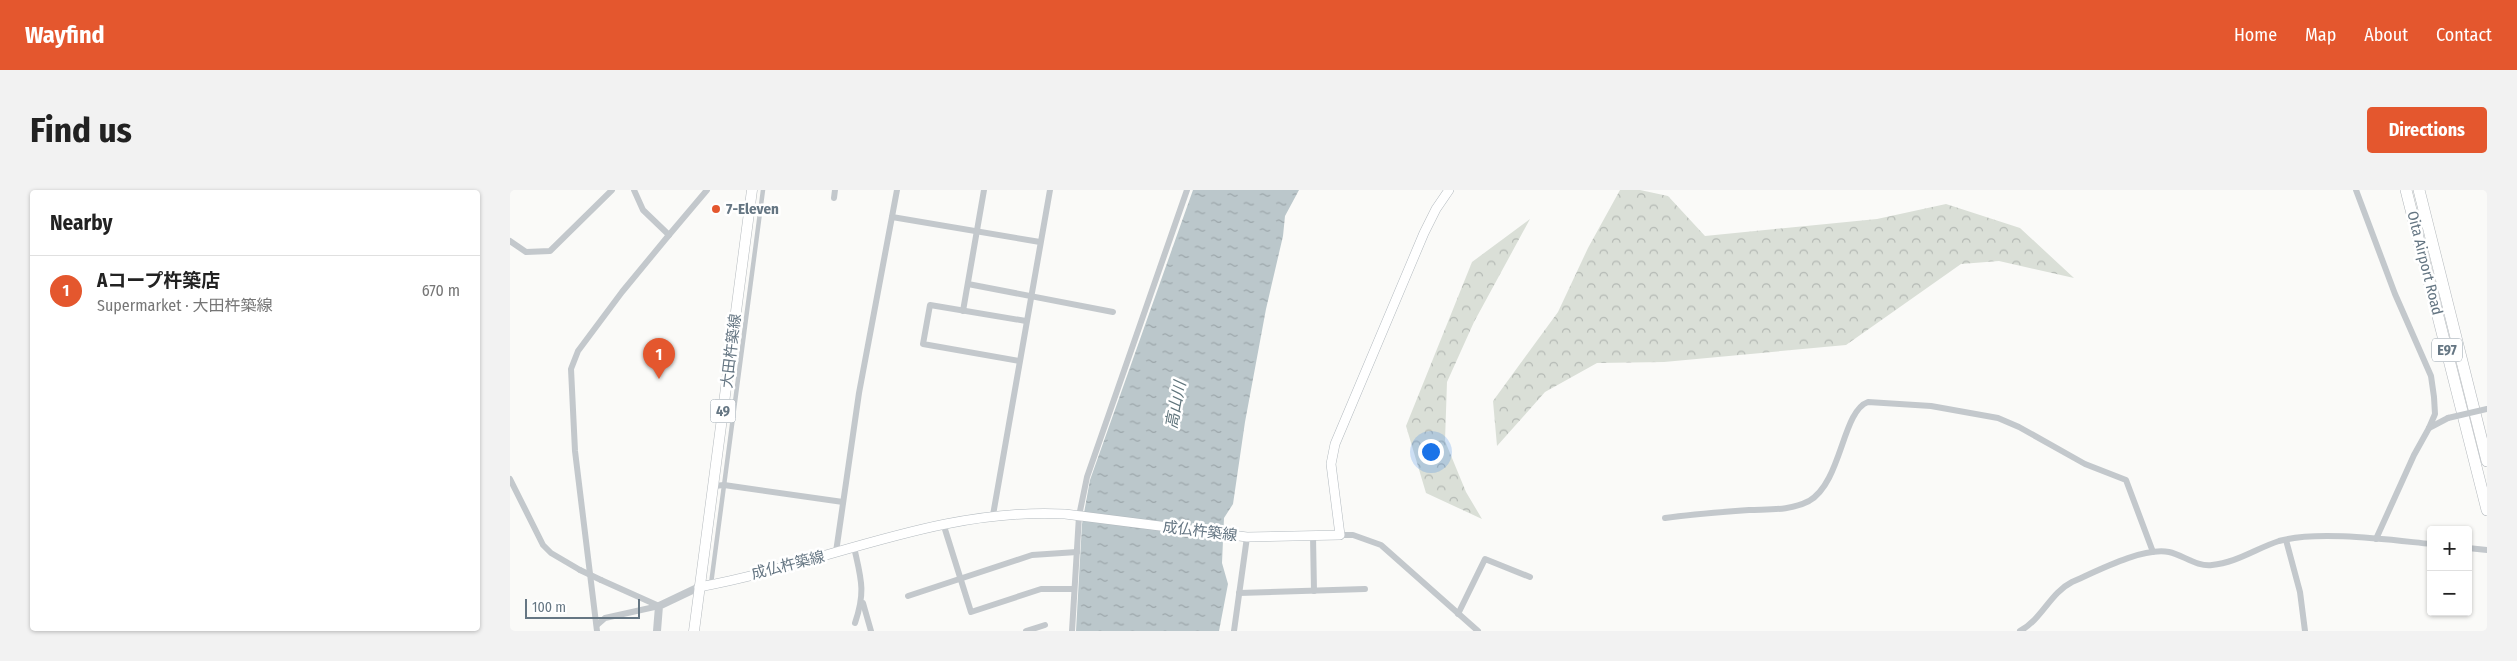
<!DOCTYPE html>
<meta charset="utf-8">
<style>
body{margin:0;font-family:"Fira Sans Condensed","Noto Sans JP",sans-serif;background:#f2f2f2;color:#222}
.controls{position:absolute;right:15px;bottom:15px;display:grid;overflow:hidden;border-radius:5px;box-shadow:0 1px 4px #0004}
.controls button{width:45px;height:45px;display:grid;place-items:center;padding:0;border:0;border-bottom:1px solid #e0e0e0;background:#fff;color:#222;font:25px sans-serif}
.scale{position:absolute;left:15px;bottom:12px;width:115px;box-sizing:border-box;padding-left:5px;border:2px solid #657683;border-top:0;font-size:14px;line-height:18px;white-space:nowrap;color:#657683;-webkit-text-stroke:4px #fff;paint-order:stroke}
.you{position:absolute;left:920px;top:261px;width:18px;height:18px;margin:-12px;border:4px solid #fff;border-radius:50%;background:#1a73e8;box-shadow:0 0 0 8px #1a73e833}
.badge{display:grid;place-items:center;width:32px;height:32px;border-radius:50%;background:#e4572e;color:#fff;font-size:16px;font-weight:700}
.pin{position:absolute;translate:-50% -41px;filter:drop-shadow(0 1px 2px #0008)}
.pin::after{content:'';position:absolute;top:26px;width:18px;height:15px;background:inherit;clip-path:polygon(0 0,100% 0,50% 100%)}
.list{margin:0;padding:0;list-style:none}
h2{display:flex;justify-content:space-between;align-items:center;height:65px;margin:0;padding:0 20px;font-size:21px}
h2 small{font-size:16px;font-weight:400;color:#767676}
.list li{display:grid;grid-template-columns:32px 1fr auto;gap:15px;align-items:center;box-sizing:border-box;height:70px;padding:0 20px;border-top:1px solid #e0e0e0}
.list b{display:block;font-size:19px;white-space:nowrap}
.list p{margin:0;font-size:16px;white-space:nowrap;color:#767676}
.list em{font-size:16px;font-style:normal;color:#767676}
.map{position:relative;flex:none;width:1977px;height:441px;overflow:hidden;border-radius:5px}
header{display:flex;align-items:center;gap:30px;box-sizing:border-box;height:70px;padding:0 25px;background:#e4572e;color:#fff}
header strong{font-size:24px}
nav{display:flex;gap:28px;margin-inline-start:auto;font-size:18px}
.intro{display:flex;align-items:center;justify-content:space-between;box-sizing:border-box;height:120px;padding:0 30px}
h1{margin:0;font-size:35px}
.button{padding:12px 22px;border-radius:5px;background:#e4572e;color:#fff;font-size:18px;font-weight:700}
main{display:flex;gap:30px;padding:0 30px}
aside{flex:1;background:#fff;border-radius:5px;box-shadow:0 1px 4px #0004}
.map>svg:first-child{display:block}
</style>
<header>
<strong>Wayfind</strong>
<nav><a>Home</a><a>Map</a><a>About</a><a>Contact</a></nav>
</header>
<div class="intro"><h1>Find us</h1><a class="button">Directions</a></div>
<main>
<aside>
<h2>Nearby<small></small></h2>
<ul class="list">
<li><span class="badge">1</span><div><b>Aコープ杵築店</b><p>Supermarket · 大田杵築線</p></div><em>670 m</em></li>
</ul>
</aside>
<div class="map">
<svg width="1977" height="441" viewBox="0 0 1977 441">
<defs>
<pattern id="forest-crowns" width="20" height="18" patternUnits="userSpaceOnUse" patternTransform="scale(1.25)"><rect width="20" height="18" fill="#dadfd7"/><path d="M2 6a3 3 0 1 1 6 0M12 15a3 3 0 1 1 6 0" fill="none" stroke="#b4b9b4"/></pattern>
<pattern id="water-ripples" width="26" height="14" patternUnits="userSpaceOnUse" patternTransform="scale(1.25)"><rect width="26" height="14" fill="#bbc7cb"/><path d="M2 4q2-2 4 0t4 0M15 11q2-2 4 0t4 0" fill="none" stroke="#9ca6aa"/></pattern>
</defs>
<rect width="100%" height="100%" fill="#fafaf8"/>
<!-- forest -->
<g fill="url(#forest-crowns)">
<polygon points="1110,0 1130,0 1158,6 1195,46 1367,29 1436,14 1510,38 1564,88 1489,71 1451,74 1336,155 1154,172 1087,173 1035,202 987,256 983,211 1048,122 1078,58"/>
<polygon points="1020,29 964,132 937,192 935,251 956,302 972,329 916,303 896,236 962,72"/>
</g>
<!-- water -->
<polygon fill="url(#water-ripples)" points="683,0 789,0 775,26 773,46 756,119 735,232 723,314 714,328 712,373 718,394 709,441 566,441 572,334 580,290"/>
<g fill="none" stroke-linecap="round" stroke-linejoin="round">
<!-- secondary casing -->
<g stroke="#b3babf" stroke-width="10">
<path id="secondary" d="M189 397C312 375 428 317 555 324L737 347 830 345 821 274 825 254 914 43 926 19 939 0"/>
</g>
<!-- primary casing -->
<g stroke="#b5babe" stroke-width="11">
<polyline id="primary" points="184,441 242,0"/>
</g>
<!-- motorway casing -->
<g stroke="#b4b9bd" stroke-width="12">
<g id="motorway">
<polyline points="1896,0 1977,320"/>
<polyline points="1909,0 1977,271"/>
</g>
</g>
<!-- pedestrian -->
<polyline stroke="#c3c8cc" stroke-width="4.5" points="201,394 253,0"/>
<!-- minor -->
<g stroke="#c3c8cc" stroke-width="6">
<polyline points="1846,0 1885,104 1921,186 1924,207 1925,224 1919,238 1904,265 1866,349"/>
<polyline points="324,8 325,0"/>
<polyline points="382,27 530,52"/>
<polyline points="159,45 197,0"/>
<polyline points="0,51 16,62 40,61 102,0"/>
<polyline points="458,94 603,122"/>
<polyline points="453,121 474,0"/>
<polyline points="509,171 413,154 420,115 516,131"/>
<polyline points="1919,238 1938,228"/>
<polyline points="0,289 33,355 41,363 70,380"/>
<polyline points="204,296 214,295 333,312"/>
<polyline points="483,325 540,0"/>
<path d="M1155 328C1183 324 1211 322 1239 320 1259 319 1280 321 1299 311 1332 292 1332 221 1358 212L1421 216 1488 228 1509 237 1575 274 1616 290 1643 362"/>
<polyline points="433,333 461,422 531,399 564,399"/>
<polyline points="830,345 843,345 871,355 968,441"/>
<polyline points="803,346 804,401"/>
<polyline points="1776,350 1790,402 1795,441"/>
<path d="M344 357C351 389 356 401 345 433"/>
<polyline points="1958,358 1977,360"/>
<polyline points="326,362 349,203 387,0"/>
<polyline points="91,390 149,416"/>
<polyline points="729,403 855,399"/>
<polyline points="398,406 522,365 567,362"/>
<polyline points="353,413 361,441"/>
<polyline points="948,424 975,369 1020,387"/>
<polyline points="87,435 95,428 149,416"/>
<polyline points="87,441 65,261 61,179 68,161 112,102 159,45 133,20 124,0"/>
<polyline points="516,441 535,435"/>
<polyline points="562,441 569,326 577,287 677,0"/>
<polyline points="724,441 737,347"/>
<path d="M1510 441C1532 429 1540 403 1562 392 1587 381 1632 357 1659 362 1673 365 1687 377 1702 375 1726 373 1747 358 1769 351 1808 340 1880 350 1921 354"/>
</g>
<!-- tertiary -->
<polyline stroke="#c3c8cc" stroke-width="8" points="147,441 149,416 189,397"/>
<!-- secondary -->
<use href="#secondary" stroke="#fff" stroke-width="9"/>
<!-- primary -->
<use href="#primary" stroke="#fff" stroke-width="10"/>
<!-- motorway -->
<use href="#motorway" stroke="#fff" stroke-width="11"/>
<!-- minor-bridge -->
<g stroke="#c3c8cc" stroke-width="6">
<polyline points="1938,228 1977,219"/>
<polyline points="70,380 91,390"/>
</g>
</g>
<!-- markers -->
<circle fill="#e4572e" stroke="#fff" stroke-width="2" cx="206" cy="19" r="5"/>
<g text-anchor="middle" stroke-width="5" stroke-linejoin="round" paint-order="stroke">
<!-- shield labels -->
<g fill="#fff" stroke="#939fa8" stroke-width="1">
<rect x="1922" y="148.5" width="30" height="23" rx="4"/>
<rect x="200.5" y="209.5" width="25" height="23" rx="4"/>
</g>
<g font-size="14" font-weight="bold" fill="#657683">
<text x="1937" y="165">E97</text>
<text x="213" y="226">49</text>
</g>
<!-- poi labels -->
<g font-size="15" font-weight="bold" fill="#657683" stroke="#fff" text-anchor="start">
<text x="216" y="24">7-Eleven</text>
</g>
<!-- street labels -->
<g font-size="15" fill="#657683" stroke="#fff">
<text transform="translate(1915 73) rotate(76)" y="5">Oita Airport Road</text>
<text transform="translate(221 161) rotate(-83)" y="5">大田杵築線</text>
<text transform="translate(690 341) rotate(7)" y="5">成仏杵築線</text>
<text transform="translate(278 375) rotate(-14)" y="5">成仏杵築線</text>
</g>
<!-- water labels -->
<g font-size="16" font-style="italic" fill="#60757c" stroke="#fff">
<text transform="translate(665 215) rotate(-79)" y="6">高山川</text>
</g>
</g>
</svg>
<div class="controls">
<button>+</button>
<button>−</button>
</div>
<div class="scale">100 m</div>
<div class="you"></div>
<div class="pin badge" style="left:149px;top:189px">1</div>
</div>
</main>
